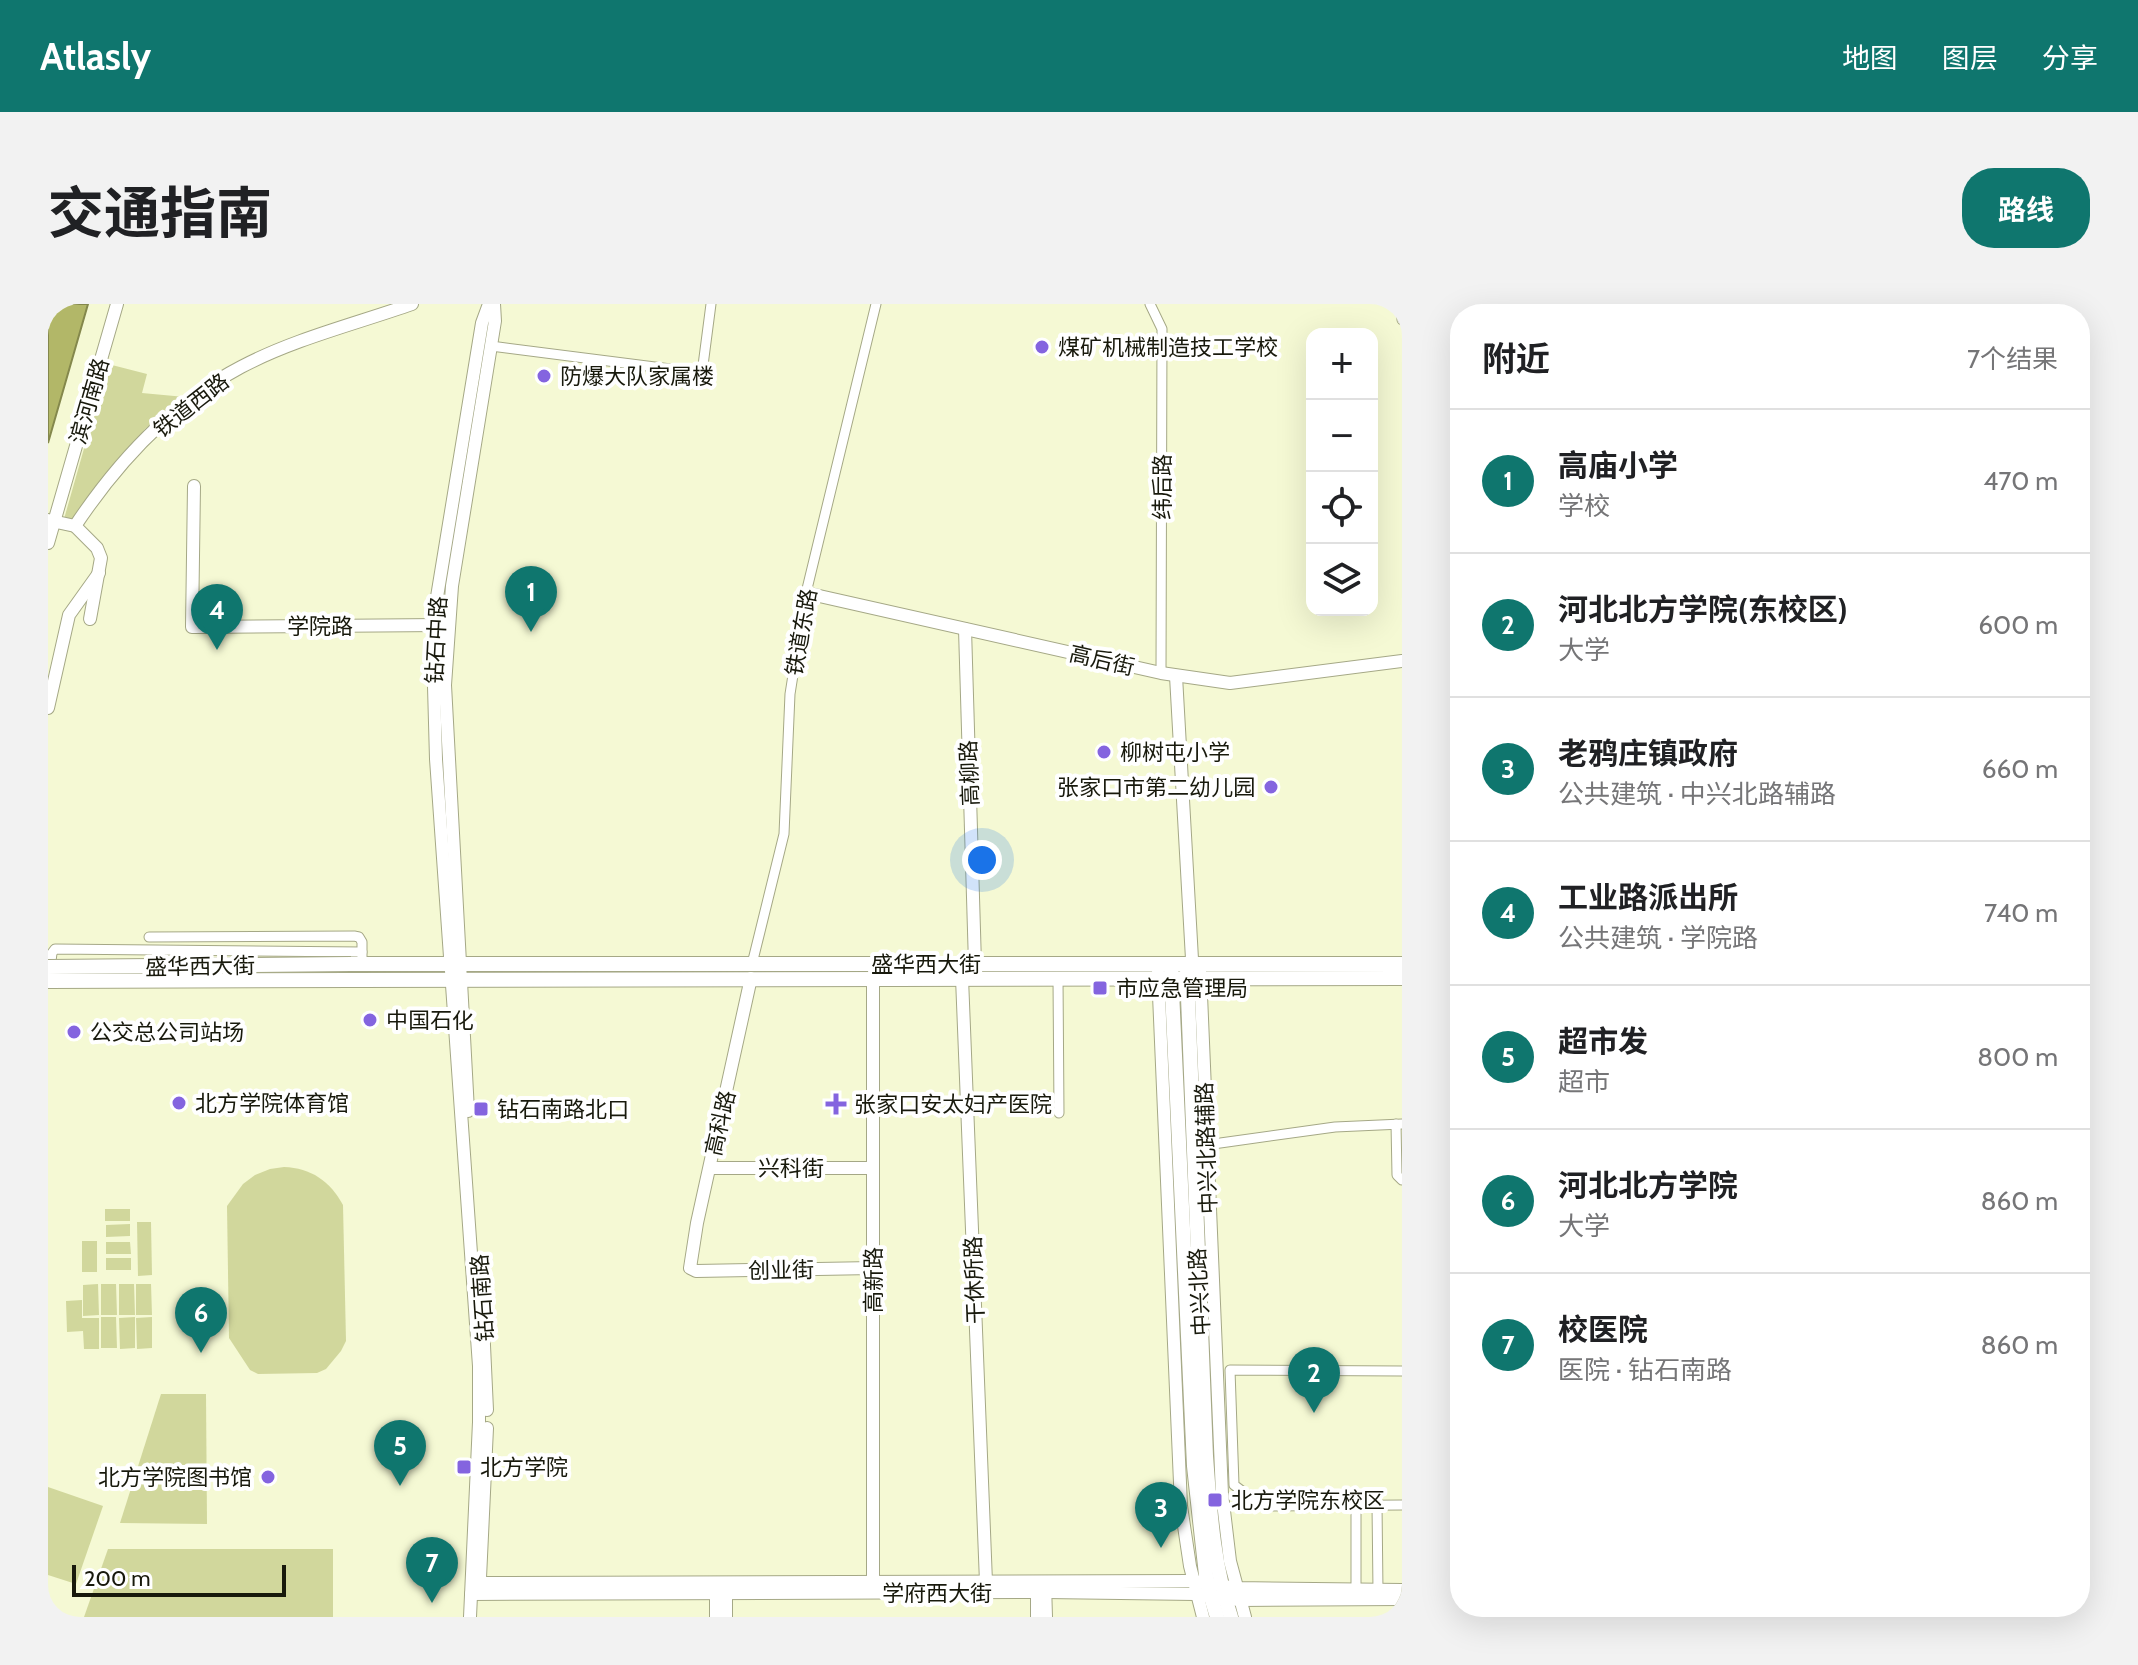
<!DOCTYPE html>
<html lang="zh">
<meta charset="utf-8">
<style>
body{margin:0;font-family:Cabin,"Noto Sans SC",sans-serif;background:#f2f2f2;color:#202124}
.controls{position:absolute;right:24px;top:24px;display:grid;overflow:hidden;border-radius:16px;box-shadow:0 8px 32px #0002}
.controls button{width:72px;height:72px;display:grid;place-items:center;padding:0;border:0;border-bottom:2px solid #e0e0e0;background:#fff;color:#202124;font:40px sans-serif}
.scale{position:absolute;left:24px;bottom:20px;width:214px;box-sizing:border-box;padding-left:8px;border:4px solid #18190c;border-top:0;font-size:22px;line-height:28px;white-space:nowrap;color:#18190c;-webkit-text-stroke:6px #fff;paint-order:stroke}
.you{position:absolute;left:934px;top:556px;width:28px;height:28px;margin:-20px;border:6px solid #fff;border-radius:50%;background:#1a73e8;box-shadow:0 0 0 12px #1a73e833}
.badge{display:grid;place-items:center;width:52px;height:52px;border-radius:50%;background:#0f766e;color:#fff;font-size:26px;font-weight:700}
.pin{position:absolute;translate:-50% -66px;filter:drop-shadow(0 2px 4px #0008)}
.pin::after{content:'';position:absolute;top:42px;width:28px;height:24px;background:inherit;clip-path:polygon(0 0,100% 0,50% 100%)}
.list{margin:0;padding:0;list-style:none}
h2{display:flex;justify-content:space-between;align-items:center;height:104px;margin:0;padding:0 32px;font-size:34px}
h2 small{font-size:26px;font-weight:400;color:#757577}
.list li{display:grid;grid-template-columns:52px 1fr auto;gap:24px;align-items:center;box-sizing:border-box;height:144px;padding:0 32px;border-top:2px solid #e0e0e0}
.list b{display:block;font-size:30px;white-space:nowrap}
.list p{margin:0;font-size:26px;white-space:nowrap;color:#757577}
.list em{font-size:26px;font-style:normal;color:#757577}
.icon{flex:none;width:44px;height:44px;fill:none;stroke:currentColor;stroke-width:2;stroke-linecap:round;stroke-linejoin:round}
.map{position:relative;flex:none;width:1354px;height:1313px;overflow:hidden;border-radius:32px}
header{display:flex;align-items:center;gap:48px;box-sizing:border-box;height:112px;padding:0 40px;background:#0f766e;color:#fff}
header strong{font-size:38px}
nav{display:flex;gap:44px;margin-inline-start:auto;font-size:28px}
.intro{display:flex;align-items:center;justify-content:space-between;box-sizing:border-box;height:192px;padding:0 48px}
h1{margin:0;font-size:56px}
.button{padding:20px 36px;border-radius:32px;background:#0f766e;color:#fff;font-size:28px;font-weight:700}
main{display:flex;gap:48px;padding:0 48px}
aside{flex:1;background:#fff;border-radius:32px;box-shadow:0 8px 32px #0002}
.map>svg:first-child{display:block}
</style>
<header>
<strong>Atlasly</strong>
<nav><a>地图</a><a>图层</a><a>分享</a></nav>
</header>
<div class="intro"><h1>交通指南</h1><a class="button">路线</a></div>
<main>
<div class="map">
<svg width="1354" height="1313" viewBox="0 0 1354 1313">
<rect width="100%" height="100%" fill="#f5f9d4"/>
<!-- green -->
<g fill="#d1d79c">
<polygon points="60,60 99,70 94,89 137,93 97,125 25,217 16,215"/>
<path d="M236 863C263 864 282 877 295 901L298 1037 293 1047 278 1065 269 1069 210 1070 202 1066 181 1034 179 902 195 880 207 871 222 865Z"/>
<rect x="57" y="905" width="25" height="12"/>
<polygon points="89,918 103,918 104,971 90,972"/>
<polygon points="82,920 82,932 58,933 58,921"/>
<rect x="34" y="937" width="15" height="31"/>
<polygon points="58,938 82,938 83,950 58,950"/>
<rect x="58" y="954" width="25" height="12"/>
<polygon points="50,980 51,1011 35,1012 35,981"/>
<polygon points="68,980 69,1011 53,1011 53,980"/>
<polygon points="71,980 86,980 87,1011 71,1011"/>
<polygon points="88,980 103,980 104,1011 88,1011"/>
<polygon points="34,996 34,1014 51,1014 51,1045 36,1045 35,1027 19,1028 18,997"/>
<polygon points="53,1013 68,1013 69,1044 53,1044"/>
<polygon points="87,1013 87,1044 72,1045 71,1014"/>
<polygon points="104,1013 104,1044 89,1045 88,1014"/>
<polygon points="113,1090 158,1090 159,1220 72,1219"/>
<polygon points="0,1183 55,1202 28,1280 0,1271"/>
<polygon points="60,1245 285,1245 285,1313 36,1313"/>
</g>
<!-- water -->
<polygon fill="#b2b768" stroke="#84884c" stroke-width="2" points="0,0 40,0 0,139"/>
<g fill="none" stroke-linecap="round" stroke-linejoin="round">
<!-- street casing -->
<g stroke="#a5a886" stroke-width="11">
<g id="street">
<polyline points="1102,0 1114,25 1113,369"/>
<polyline points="1353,0 1354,16"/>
<polyline points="443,42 654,69 663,0"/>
<polyline points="101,633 306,632 311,633 314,638 314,653"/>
<polyline points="704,660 736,530 742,390 758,289 828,0"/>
<polyline points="2,666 4,649 7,645 314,648"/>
<polyline points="1010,674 1011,809"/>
<polyline points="1348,820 1349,871 1354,876"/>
<polyline points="1158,841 1287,823 1354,820"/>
<polyline points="1354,1067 1182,1066 1186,1181 1214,1202 1354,1201"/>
<polyline points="1329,1201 1330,1286"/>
<polyline points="1308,1285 1308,1201"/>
</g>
</g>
<!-- secondary casing -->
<g stroke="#a5a886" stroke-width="14">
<g id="secondary">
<polyline points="146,182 144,323 393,321"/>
<path d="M0 216 27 222C69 159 124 99 193 63 246 35 307 20 364 0"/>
<polyline points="27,222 49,244 53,254 42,315"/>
<polyline points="0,239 69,0"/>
<polyline points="758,289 1113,369 1182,379 1354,357"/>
<polyline points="917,325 927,660"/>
<polyline points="1128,372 1144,655"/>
<polyline points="0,404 21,311 51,269"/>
<polyline points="1152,667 1174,1190 1182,1257 1197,1313"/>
<polyline points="1110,668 1133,1202 1142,1262 1155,1313"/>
<polyline points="703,674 649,919 642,964 648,967 825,964"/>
<polyline points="914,674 938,1278"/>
<polyline points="420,807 397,381 404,282 447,17 446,0"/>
<polyline points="662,864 825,864"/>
<polyline points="433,977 439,1106"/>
<polyline points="432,1274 439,1124"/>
<polyline points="825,1278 825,674"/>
<polyline points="426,1279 1145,1277 1188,1284 1354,1286"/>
<polyline points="997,1280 998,1313"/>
<polyline points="989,1281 989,1313"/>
<polyline points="668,1282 668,1313"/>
<polyline points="678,1284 678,1313"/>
<polyline points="423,1290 998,1288 1147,1290 1191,1296 1354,1295"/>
<polyline points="422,1313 431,1118 431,1062 388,455 385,346 388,299 434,19 441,0"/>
</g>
</g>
<!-- primary casing -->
<g stroke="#a5a886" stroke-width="16">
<g id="primary">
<polyline points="303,660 1354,660"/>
<polyline points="1123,665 1146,1162 1159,1280 1169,1313"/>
<path d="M1139 668 1158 1152C1162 1206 1165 1261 1183 1313"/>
<polyline points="303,676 1354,674"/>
</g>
</g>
<!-- street -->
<use href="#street" stroke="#fff" stroke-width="9"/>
<!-- secondary -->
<use href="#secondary" stroke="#fff" stroke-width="12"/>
<!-- primary -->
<use href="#primary" stroke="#fff" stroke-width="14"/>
<!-- primary-bridge casing -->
<g stroke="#a5a886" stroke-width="16" stroke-linecap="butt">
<g id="primary-bridge">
<polyline points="0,663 303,660"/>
<polyline points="0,677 303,676"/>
</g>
</g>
<!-- primary-bridge -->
<use href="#primary-bridge" stroke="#fff" stroke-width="14"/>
</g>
<!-- markers -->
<g fill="#8464df" stroke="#fff" stroke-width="3">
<circle cx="994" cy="43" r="8"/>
<circle cx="496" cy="72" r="8"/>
<circle cx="1056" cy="448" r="8"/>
<circle cx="1223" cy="483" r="8"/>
<rect x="1044" y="676" width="16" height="16" rx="4"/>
<circle cx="322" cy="716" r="8"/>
<circle cx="26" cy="728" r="8"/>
<circle cx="131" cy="799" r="8"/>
<path d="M784 788h8v8h8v8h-8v8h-8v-8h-8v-8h8z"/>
<rect x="425" y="797" width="16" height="16" rx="4"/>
<rect x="408" y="1155" width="16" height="16" rx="4"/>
<circle cx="220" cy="1173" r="8"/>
<rect x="1159" y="1188" width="16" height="16" rx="4"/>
</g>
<g text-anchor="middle" stroke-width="8" stroke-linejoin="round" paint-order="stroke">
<!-- poi labels -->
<g font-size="22" fill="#18190c" stroke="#fff" text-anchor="start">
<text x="1010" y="51">煤矿机械制造技工学校</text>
<text x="512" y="80">防爆大队家属楼</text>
<text x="1072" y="456">柳树屯小学</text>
<text x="1207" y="491" text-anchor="end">张家口市第二幼儿园</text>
<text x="1068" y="692">市应急管理局</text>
<text x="338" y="724">中国石化</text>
<text x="42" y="736">公交总公司站场</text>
<text x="147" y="807">北方学院体育馆</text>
<text x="806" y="808">张家口安太妇产医院</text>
<text x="449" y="813">钻石南路北口</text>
<text x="432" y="1171">北方学院</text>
<text x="204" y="1181" text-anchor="end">北方学院图书馆</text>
<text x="1183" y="1204">北方学院东校区</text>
</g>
<!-- street labels -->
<g font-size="22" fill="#18190c" stroke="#fff">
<text transform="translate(41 97) rotate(-74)" y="8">滨河南路</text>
<text transform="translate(143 101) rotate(-38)" y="8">铁道西路</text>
<text transform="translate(1114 183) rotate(-90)" y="8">纬后路</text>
<text x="272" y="330">学院路</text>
<text transform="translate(753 328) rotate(-80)" y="8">铁道东路</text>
<text transform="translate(388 336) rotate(-87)" y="8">钻石中路</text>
<text transform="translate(1054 356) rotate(13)" y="8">高后街</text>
<text transform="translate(921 469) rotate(-92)" y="8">高柳路</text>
<text x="878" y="668">盛华西大街</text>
<text transform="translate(152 662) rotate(-1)" y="8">盛华西大街</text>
<text transform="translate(672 819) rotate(-77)" y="8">高科路</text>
<text transform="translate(1158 844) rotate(-92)" y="8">中兴北路辅路</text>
<text x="743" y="872">兴科街</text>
<text transform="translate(733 966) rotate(-1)" y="8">创业街</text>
<text transform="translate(825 976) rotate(-90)" y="8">高新路</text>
<text transform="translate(926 976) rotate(-92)" y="8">干休所路</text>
<text transform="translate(1151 988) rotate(-93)" y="8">中兴北路</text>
<text transform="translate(434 994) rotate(-94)" y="8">钻石南路</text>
<text x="889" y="1297">学府西大街</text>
</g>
</g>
</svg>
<div class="controls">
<button>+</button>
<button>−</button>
<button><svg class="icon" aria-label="locate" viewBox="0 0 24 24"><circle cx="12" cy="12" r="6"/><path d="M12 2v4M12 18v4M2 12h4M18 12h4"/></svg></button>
<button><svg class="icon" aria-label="layers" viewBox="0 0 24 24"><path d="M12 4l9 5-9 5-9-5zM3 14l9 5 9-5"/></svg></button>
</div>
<div class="scale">200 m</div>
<div class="you"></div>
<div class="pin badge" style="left:483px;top:328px">1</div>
<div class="pin badge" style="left:1266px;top:1109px">2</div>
<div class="pin badge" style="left:1113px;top:1244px">3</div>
<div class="pin badge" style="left:169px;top:346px">4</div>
<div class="pin badge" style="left:352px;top:1182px">5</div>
<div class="pin badge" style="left:153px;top:1049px">6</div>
<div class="pin badge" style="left:384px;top:1299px">7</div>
</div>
<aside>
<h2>附近<small>7个结果</small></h2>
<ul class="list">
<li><span class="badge">1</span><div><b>高庙小学</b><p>学校</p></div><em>470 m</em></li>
<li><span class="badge">2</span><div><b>河北北方学院(东校区)</b><p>大学</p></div><em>600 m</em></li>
<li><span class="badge">3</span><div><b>老鸦庄镇政府</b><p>公共建筑 · 中兴北路辅路</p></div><em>660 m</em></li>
<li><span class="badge">4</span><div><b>工业路派出所</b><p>公共建筑 · 学院路</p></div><em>740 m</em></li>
<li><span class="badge">5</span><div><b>超市发</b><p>超市</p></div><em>800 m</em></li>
<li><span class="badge">6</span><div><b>河北北方学院</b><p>大学</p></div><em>860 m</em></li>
<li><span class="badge">7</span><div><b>校医院</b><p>医院 · 钻石南路</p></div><em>860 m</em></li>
</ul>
</aside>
</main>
